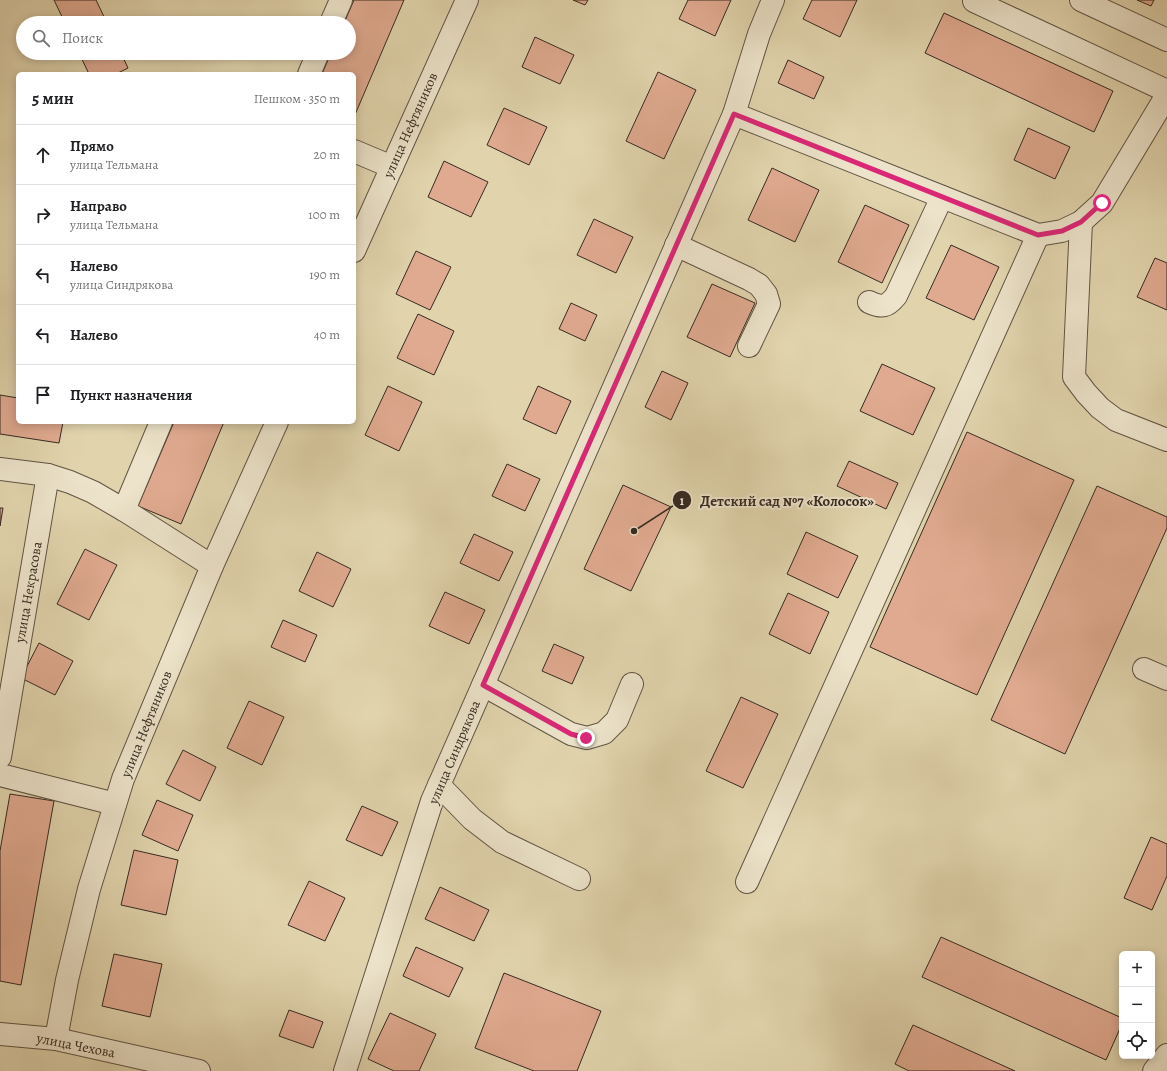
<!DOCTYPE html>
<html lang="ru">
<meta charset="utf-8">
<style>
body{margin:0;font-family:Alegreya,serif;background:#f2f2f2;color:#202124}
.controls{position:absolute;right:12px;bottom:12px;display:grid;overflow:hidden;border-radius:6px;box-shadow:0 2px 10px #0003}
.controls button{width:36px;height:36px;display:grid;place-items:center;padding:0;border:0;border-bottom:1px solid #e0e0e0;background:#fff;color:#202124;font:20px sans-serif}
.stop{position:absolute;width:12px;height:12px;margin:-9px;border:3px solid #db2777;border-radius:50%;background:#fff}
.stop.end{background:#db2777;border-color:#fff;box-shadow:0 1px 4px #0008}
.list{margin:0;padding:0;list-style:none}
h2{display:flex;justify-content:space-between;align-items:center;height:52px;margin:0;padding:0 16px;font-size:17px}
h2 small{font-size:13px;font-weight:400;color:#757577}
.list li{display:grid;grid-template-columns:26px 1fr auto;gap:12px;align-items:center;box-sizing:border-box;height:60px;padding:0 16px;border-top:1px solid #e0e0e0}
.list b{display:block;font-size:15px;white-space:nowrap}
.list p{margin:0;font-size:13px;white-space:nowrap;color:#757577}
.list em{font-size:13px;font-style:normal;color:#757577}
.icon{flex:none;width:22px;height:22px;fill:none;stroke:currentColor;stroke-width:2;stroke-linecap:round;stroke-linejoin:round}
.map{position:relative;flex:none;width:1167px;height:1071px;overflow:hidden}
.search{position:absolute;background:#fff;box-shadow:0 2px 10px #0003;left:16px;top:16px;width:340px;height:44px;display:flex;align-items:center;gap:10px;box-sizing:border-box;padding:0 14px;border-radius:22px;color:#757577;font-size:15px}
.panel{position:absolute;background:#fff;box-shadow:0 2px 10px #0003;left:16px;top:72px;width:340px;height:352px;border-radius:6px}
.map>svg:first-child{display:block}
</style>
<div class="map">
<svg width="1167" height="1071" viewBox="0 0 1167 1071">
<rect width="100%" height="100%" fill="#e1d4ad"/>
<filter id="stains"><feTurbulence type="fractalNoise" baseFrequency=".005" numOctaves="4"/><feColorMatrix values="0 0 0 0 .2 0 0 0 0 .09 0 0 0 0 .02 0 0 0 .5 -.17"/></filter>
<radialGradient id="worn" r=".72"><stop offset=".6" stop-color="#630" stop-opacity="0"/><stop offset="1" stop-color="#630" stop-opacity=".3"/></radialGradient>
<!-- building -->
<g fill="#e0aa90" stroke="#362a21">
<polygon points="54,0 96,0 107,23 65,23"/>
<polygon points="354,0 404,0 354,117 354,74 322,74 331,53 349,53 349,23 344,23"/>
<polygon points="573,0 588,0 585,5"/>
<polygon points="688,0 731,0 715,36 679,19"/>
<polygon points="812,0 857,0 840,37 803,19"/>
<polygon points="1137,0 1154,0 1151,6"/>
<polygon points="944,13 1113,91 1094,132 925,53"/>
<polygon points="535,37 574,55 560,84 522,67"/>
<polygon points="79,53 121,53 128,68 116,74 89,74"/>
<polygon points="788,60 824,77 814,99 778,83"/>
<polygon points="658,72 696,90 664,159 626,141"/>
<polygon points="504,108 547,127 529,165 487,145"/>
<polygon points="1028,128 1070,147 1055,179 1014,160"/>
<polygon points="444,161 488,182 471,217 428,197"/>
<polygon points="772,168 819,190 795,242 748,220"/>
<polygon points="865,205 909,225 882,283 838,262"/>
<polygon points="594,219 633,237 616,273 577,255"/>
<polygon points="951,245 999,267 974,320 926,298"/>
<polygon points="416,251 451,267 430,310 396,294"/>
<polygon points="1155,258 1167,263 1167,310 1137,297"/>
<polygon points="712,284 755,303 730,357 687,337"/>
<polygon points="571,303 597,315 585,341 559,329"/>
<polygon points="418,314 454,331 434,375 397,358"/>
<polygon points="882,364 935,388 913,435 860,411"/>
<polygon points="662,371 688,383 671,420 645,407"/>
<polygon points="388,386 422,402 399,451 365,435"/>
<polygon points="538,386 571,401 556,434 523,419"/>
<polygon points="0,395 18,398 18,422 63,422 59,443 0,434"/>
<polygon points="174,422 224,422 181,524 138,506"/>
<polygon points="967,432 1074,480 977,695 870,647"/>
<polygon points="849,461 898,483 886,509 837,486"/>
<polygon points="507,464 540,479 525,511 492,496"/>
<polygon points="623,485 671,507 631,591 584,569"/>
<polygon points="1097,486 1167,517 1167,528 1065,754 991,720"/>
<polygon points="0,508 3,508 0,526"/>
<polygon points="806,532 858,556 838,598 787,574"/>
<polygon points="474,534 513,552 499,581 460,563"/>
<polygon points="85,549 117,565 89,620 57,604"/>
<polygon points="317,552 351,569 333,607 299,591"/>
<polygon points="445,592 485,610 469,644 429,626"/>
<polygon points="788,593 829,612 810,654 769,634"/>
<polygon points="283,620 317,635 305,662 271,647"/>
<polygon points="39,643 73,661 55,695 21,678"/>
<polygon points="554,644 584,657 572,684 542,671"/>
<polygon points="741,697 778,714 743,788 706,771"/>
<polygon points="249,701 284,717 262,765 227,748"/>
<polygon points="183,750 216,767 200,801 166,784"/>
<polygon points="10,794 54,801 21,985 0,981 0,851"/>
<polygon points="157,800 193,815 178,851 142,835"/>
<polygon points="362,806 398,822 382,856 346,840"/>
<polygon points="1151,837 1167,844 1167,876 1152,910 1124,898"/>
<polygon points="134,850 178,860 166,915 121,905"/>
<polygon points="309,881 345,898 325,941 288,925"/>
<polygon points="440,887 489,910 474,941 425,919"/>
<polygon points="941,937 1122,1018 1122,1024 1106,1060 922,977"/>
<polygon points="416,947 463,968 449,997 403,976"/>
<polygon points="114,954 162,964 150,1017 102,1006"/>
<polygon points="504,973 601,1011 577,1071 534,1071 475,1048"/>
<polygon points="289,1010 323,1022 313,1048 279,1036"/>
<polygon points="390,1013 436,1034 419,1071 394,1071 368,1059"/>
<polygon points="913,1025 1015,1071 909,1071 895,1064"/>
</g>
<g fill="none" stroke-linecap="round" stroke-linejoin="round">
<!-- minor casing -->
<g stroke="#615444" stroke-width="24">
<g id="minor">
<polyline points="1081,0 1167,40"/>
<polyline points="974,1 1167,91"/>
<polyline points="331,23 341,0"/>
<polyline points="309,74 318,53"/>
<polyline points="734,114 1038,235 1062,231 1081,222 1102,203 1167,95"/>
<polyline points="354,151 392,167"/>
<polyline points="1081,222 1074,377 1086,393 1100,408 1116,420 1167,440"/>
<polyline points="676,245 749,279 759,285 766,294 769,304 749,346"/>
<polyline points="354,251 467,0"/>
<path d="M869 302C882 308 887 307 896 296L942 197"/>
<polyline points="0,469 48,475 70,482 93,492 124,510 212,566"/>
<polyline points="124,510 161,422"/>
<polyline points="1144,669 1167,679"/>
<polyline points="483,685 571,734 587,738 604,733 617,720 632,684"/>
<polyline points="0,757 48,475"/>
<polyline points="0,775 115,804"/>
<polyline points="439,785 472,819 502,842 579,879"/>
<polyline points="747,882 1038,235"/>
<polyline points="0,1034 56,1039 199,1071"/>
<polyline points="56,1039 67,980 89,889 123,779 212,566 277,422"/>
<polyline points="345,1071 432,801 734,114 759,34 773,0"/>
<polyline points="1154,1071 1167,1055"/>
</g>
</g>
<!-- minor -->
<use href="#minor" stroke="#ece3ca" stroke-width="22"/>
</g>
<g fill="none" stroke-linecap="round" stroke-linejoin="round">
<!-- route -->
<polyline stroke="#db2777" stroke-width="5" points="586,738 571,734 483,685 734,114 1038,235 1062,231 1081,222 1102,203"/>
</g>
<g text-anchor="middle" stroke-width="4" stroke-linejoin="round" paint-order="stroke">
<!-- street labels -->
<g font-size="14" fill="#362a21" stroke="#ece3ca">
<text transform="translate(410 125) rotate(-66)" y="5">улица Нефтяников</text>
<text transform="translate(28 592) rotate(-80)" y="5">улица Некрасова</text>
<text transform="translate(146 724) rotate(-68)" y="5">улица Нефтяников</text>
<text transform="translate(454 752) rotate(-67)" y="5">улица Синдрякова</text>
<text transform="translate(76 1045) rotate(11)" y="5">улица Чехова</text>
</g>
</g>
<!-- callouts -->
<path fill="none" stroke="#362a21" stroke-width="1.5" d="M634 531L682 500"/>
<g fill="#362a21" stroke="#ece3ca" stroke-width="1.5">
<circle cx="634" cy="531" r="4"/>
<circle cx="682" cy="500" r="10"/>
</g>
<g font-size="12" text-anchor="middle" font-weight="bold" fill="#fff">
<text x="682" y="505">1</text>
</g>
<g font-size="15" text-anchor="middle" font-weight="bold" fill="#362a21" stroke="#ece3ca" stroke-width="4" stroke-linejoin="round" paint-order="stroke">
<text x="787" y="506">Детский сад №7 «Колосок»</text>
</g>
<rect width="100%" height="100%" filter="url(#stains)"/>
<rect width="100%" height="100%" fill="url(#worn)"/>
</svg>
<div class="controls">
<button>+</button>
<button>−</button>
<button><svg class="icon" aria-label="locate" viewBox="0 0 24 24"><circle cx="12" cy="12" r="6"/><path d="M12 2v4M12 18v4M2 12h4M18 12h4"/></svg></button>
</div>
<div class="stop" style="left:1102px;top:203px"></div>
<div class="stop end" style="left:586px;top:738px"></div>
<div class="search"><svg class="icon" aria-label="search" viewBox="0 0 24 24"><circle cx="10" cy="10" r="6"/><path d="M15 15l6 6"/></svg>Поиск</div>
<section class="panel">
<h2>5 мин<small>Пешком · 350 m</small></h2>
<ul class="list">
<li><svg class="icon" aria-label="ahead" viewBox="0 0 24 24"><path d="M12 20V5M6 11l6-6 6 6"/></svg><div><b>Прямо</b><p>улица Тельмана</p></div><em>20 m</em></li>
<li><svg class="icon" aria-label="right" viewBox="0 0 24 24"><path d="M7 20v-9h11M14 6l5 5-5 5"/></svg><div><b>Направо</b><p>улица Тельмана</p></div><em>100 m</em></li>
<li><svg class="icon" aria-label="left" viewBox="0 0 24 24"><path d="M17 20v-9H6M10 6l-5 5 5 5"/></svg><div><b>Налево</b><p>улица Синдрякова</p></div><em>190 m</em></li>
<li><svg class="icon" aria-label="left" viewBox="0 0 24 24"><path d="M17 20v-9H6M10 6l-5 5 5 5"/></svg><div><b>Налево</b></div><em>40 m</em></li>
<li><svg class="icon" aria-label="arrive" viewBox="0 0 24 24"><path d="M6 21V4h12l-3 4 3 4H6"/></svg><div><b>Пункт назначения</b></div></li>
</ul>
</section>
</div>
